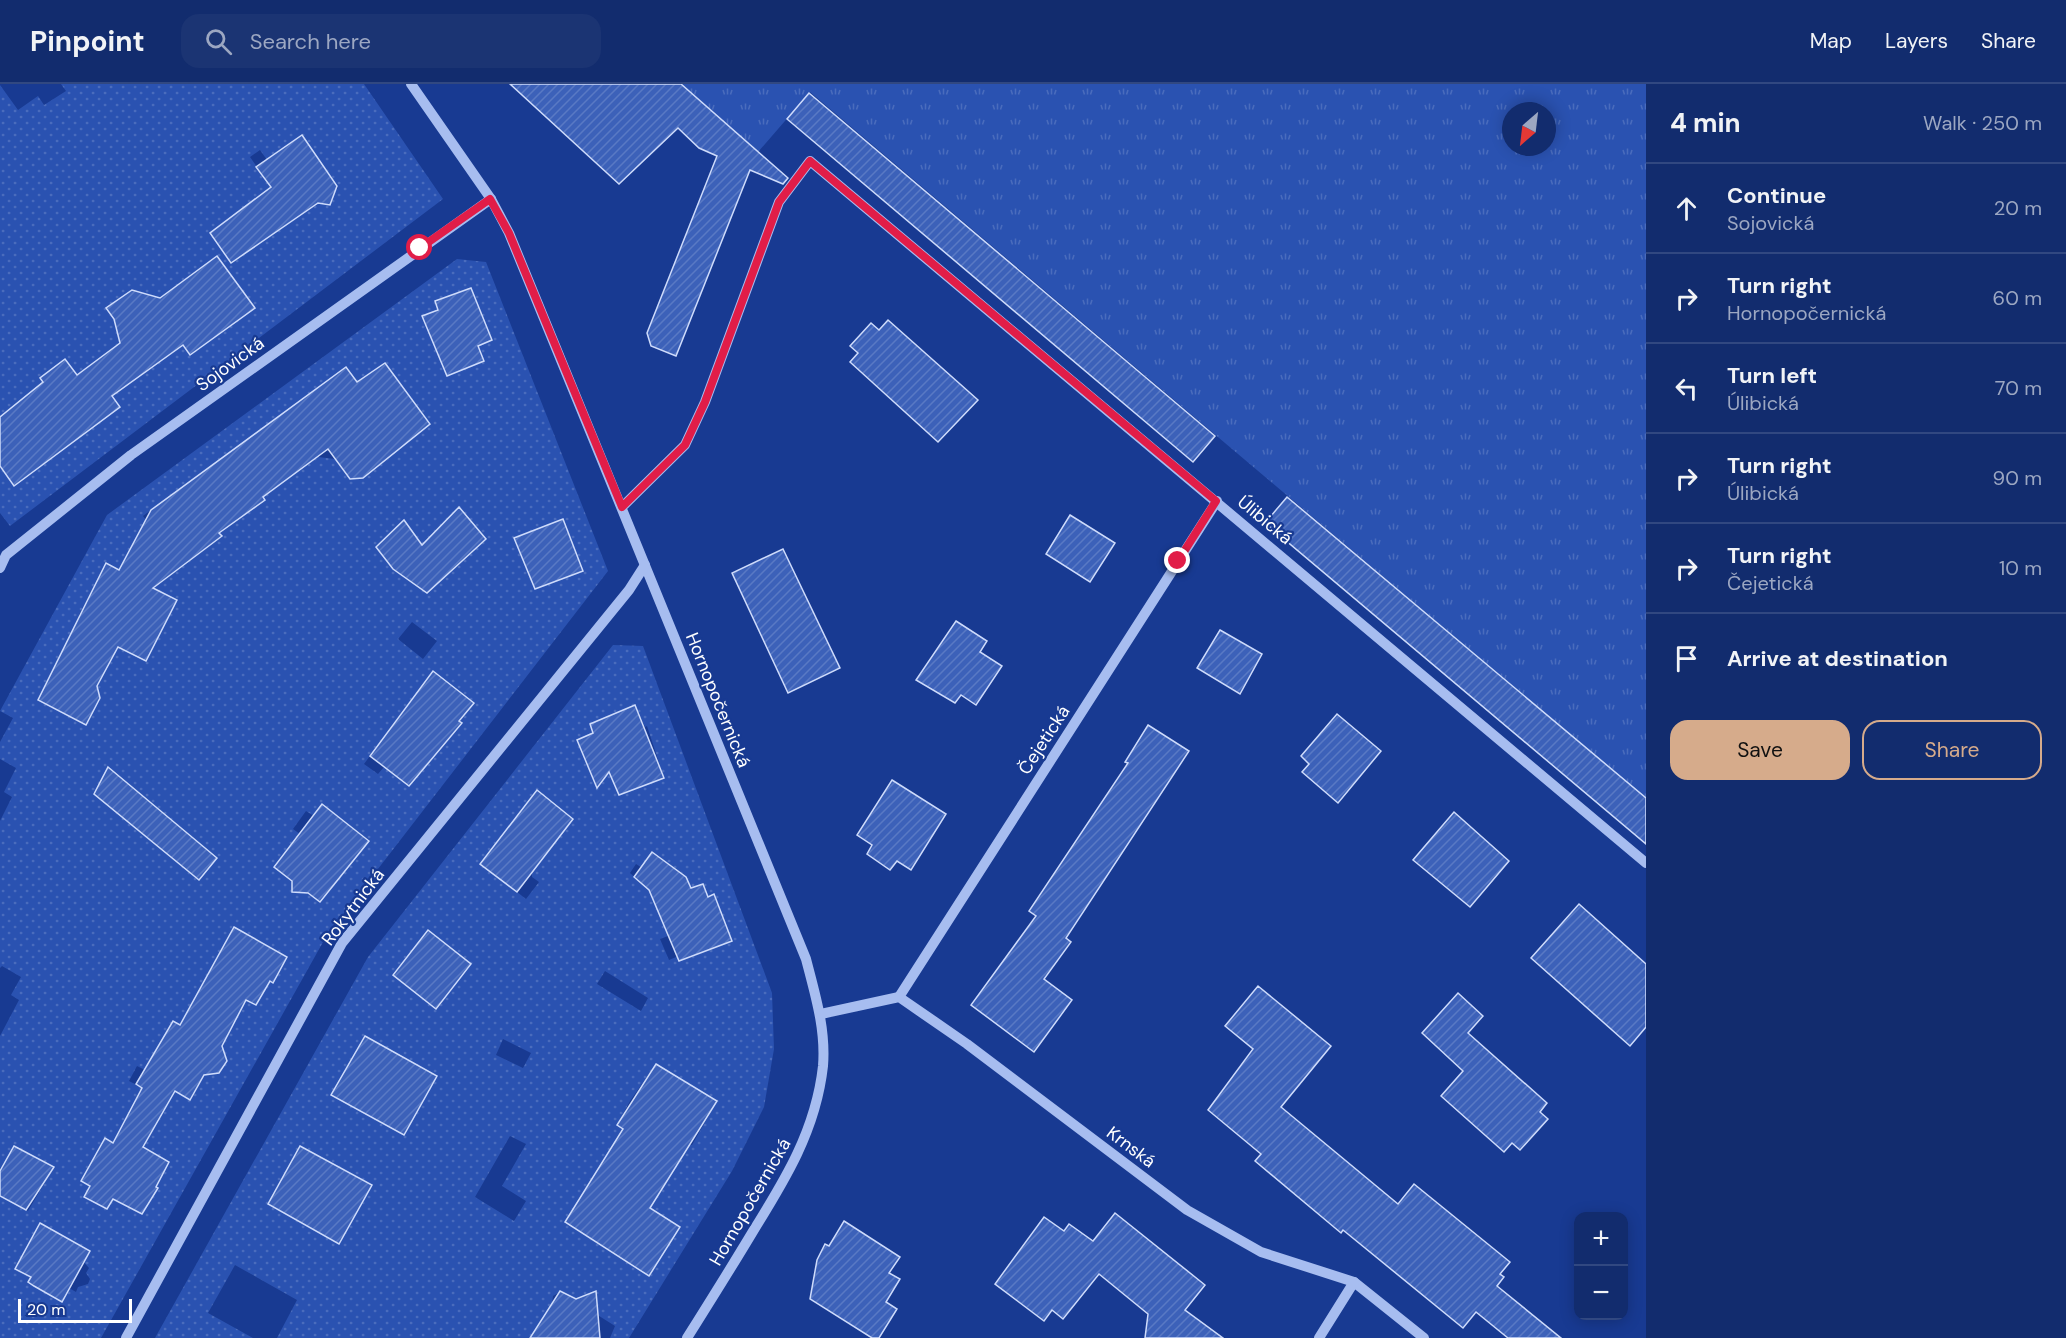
<!DOCTYPE html>
<meta charset="utf-8">
<style>
body{margin:0;font-family:"DM Sans",sans-serif;background:#1b3473;color:#f1f3f6}
.controls{position:absolute;right:18px;bottom:18px;display:grid;overflow:hidden;border-radius:12px;box-shadow:0 3px 15px #0003}
.controls button{width:54px;height:54px;display:grid;place-items:center;padding:0;border:0;border-bottom:2px solid #314881;background:#122c6e;color:#f1f3f6;font:30px sans-serif}
.compass{position:absolute;left:1502px;top:18px;width:54px;height:54px;border-radius:50%;background:#122c6e;box-shadow:0 3px 15px #0003;rotate:208deg}
.scale{position:absolute;left:18px;bottom:15px;width:114px;box-sizing:border-box;padding-left:6px;border:3px solid #fff;border-top:0;font-size:16px;line-height:21px;white-space:nowrap;color:#fff;-webkit-text-stroke:4px #183a92;paint-order:stroke}
.stop{position:absolute;width:18px;height:18px;margin:-14px;border:4px solid #e11d48;border-radius:50%;background:#fff}
.stop.end{background:#e11d48;border-color:#fff;box-shadow:0 2px 6px #0008}
.list{margin:0;padding:0;list-style:none}
h2{display:flex;justify-content:space-between;align-items:center;height:78px;margin:0;padding:0 24px;font-size:26px}
h2 small{font-size:20px;font-weight:400;color:#9ca7c2}
.list li{display:grid;grid-template-columns:39px 1fr auto;gap:18px;align-items:center;box-sizing:border-box;height:90px;padding:0 24px;border-top:2px solid #314881}
.list b{display:block;font-size:22px;white-space:nowrap}
.list p{margin:0;font-size:20px;white-space:nowrap;color:#9ca7c2}
.list em{font-size:20px;font-style:normal;color:#9ca7c2}
.actions{display:flex;gap:12px;padding:18px 24px}
.actions a{flex:1;padding:14px 0;border:2px solid #d6ab8b;border-radius:18px;text-align:center;font-size:21px;color:#d6ab8b}
.actions .main{background:#d6ab8b;color:#111}
.icon{flex:none;width:33px;height:33px;fill:none;stroke:currentColor;stroke-width:2;stroke-linecap:round;stroke-linejoin:round}
.map{position:relative;flex:none;width:1646px;height:1254px;overflow:hidden}
header{display:flex;align-items:center;gap:36px;box-sizing:border-box;height:84px;padding:0 30px;background:#122c6e;border-bottom:2px solid #314881}
header strong{font-size:28px}
nav{display:flex;gap:33px;margin-inline-start:auto;font-size:21px}
.search{width:420px;height:54px;background:#1b3473;display:flex;align-items:center;gap:15px;box-sizing:border-box;padding:0 21px;border-radius:18px;color:#9ca7c2;font-size:22px}
main{display:flex}
aside{flex:1;background:#122c6e}
.map>svg:first-child{display:block}
</style>
<header>
<strong>Pinpoint</strong>
<div class="search"><svg class="icon" aria-label="search" viewBox="0 0 24 24"><circle cx="10" cy="10" r="6"/><path d="M15 15l6 6"/></svg>Search here</div>
<nav><a>Map</a><a>Layers</a><a>Share</a></nav>
</header>
<main>
<div class="map">
<svg width="1646" height="1254" viewBox="0 0 1646 1254">
<defs>
<pattern id="grass-tufts" width="24" height="20" patternUnits="userSpaceOnUse" patternTransform="scale(1.5)"><rect width="24" height="20" fill="#2a52b1"/><path d="M3 7l-1-3M5 7V3M7 7l1-3M15 17l-1-3M17 17v-4M19 17l1-3" fill="none" stroke="#4a6cbd"/></pattern>
<pattern id="garden-dots" width="8" height="8" patternUnits="userSpaceOnUse" patternTransform="scale(1.5)"><rect width="8" height="8" fill="#2a52b1"/><path d="M2 2h.1M6 6h.1" fill="none" stroke="#4a6cbd" stroke-width="1.8" stroke-linecap="round"/></pattern>
<pattern id="building-hatch" width="6" height="6" patternUnits="userSpaceOnUse" patternTransform="scale(1.5)"><rect width="6" height="6" fill="#3c61b9"/><path d="M-1 1l2-2M0 6l6-6M5 7l2-2" fill="none" stroke="#5979c4"/></pattern>
</defs>
<rect width="100%" height="100%" fill="#183a92"/>
<!-- grass -->
<path fill="url(#grass-tufts)" fill-rule="evenodd" d="M681 0H1646V715L810 8 758 68ZM1511 27H1547V63H1511Z"/>
<!-- garden -->
<g fill="url(#garden-dots)" fill-rule="evenodd">
<path d="M61 0H364L443 115 10 442 0 429V383L14 401 120 323 89 282 77 291 65 275 40 294 52 310 10 325 0 333V1L18 26 38 12 44 21 66 7ZM302 52 338 104C331 110 333 123 318 119L294 135 250 73 260 66 267 76ZM233 131 255 162 232 179 210 149ZM217 172 255 223 190 271 177 252 168 259 174 268 151 284 129 256 117 247 116 237 107 224 132 206 160 214Z"/>
<path d="M457 175 486 178 608 487 327 851 101 1254H0V1112L28 1127 54 1083 15 1062 0 1085V952L19 916 11 911 21 893 2 882 0 884V737L12 713 4 708 16 684 0 675V658L13 634 0 627 107 431ZM471 204 491 256 478 262 483 277 447 291 422 232 438 226 435 217ZM385 279 430 340 412 354 369 349 388 375 359 395 346 391 335 375 318 373 295 389 357 299ZM183 402 221 453 181 483 143 432ZM459 423 486 455 427 509 393 485 376 463 403 437 422 461ZM515 454 583 487 535 505ZM106 480 176 516 146 577 79 531ZM412 538 437 557 423 575 398 555ZM59 574 98 605 99 616 86 641 38 616ZM433 587 473 619 459 637 461 639 408 702 384 683 378 690 364 680ZM109 684 217 774 199 796 94 710ZM323 721 369 756 320 818 304 807 292 803 300 750 293 745 306 727 314 732ZM234 843 287 873 273 898 206 893ZM173 937 220 964 227 977 219 989 204 991 191 1015 175 1007 169 1018 129 997 137 982 145 986ZM118 1050 169 1078 156 1103 158 1104 148 1121 133 1126 90 1102 84 1092 105 1055 113 1059ZM39 1142 61 1153 89 1184 86 1189 90 1195 88 1200 78 1203 76 1208 69 1204 62 1218 35 1203 31 1193 15 1185Z"/>
<path d="M613 561 643 562 772 909 774 965 764 1023 732 1087 629 1254H610L615 1242 596 1230 598 1221 591 1213 584 1212 575 1218 560 1208 553 1212 552 1220 530 1254H277L297 1216 235 1181 208 1229 253 1254H155L368 873ZM635 621 645 643 647 642 664 694 619 711 610 689 593 695 577 656 593 649 590 640ZM537 707 573 735 532 789V793L539 798 526 815 481 780ZM652 768 668 780 640 798 630 789 636 780 641 783ZM703 800 708 813 713 811 732 857 689 874 686 869 669 876 660 855 668 852 660 831C677 823 685 806 703 800ZM428 847 471 880 437 925 393 891ZM605 887 648 914 641 927 597 900ZM365 953 404 1051 331 1011ZM503 955 531 969 523 984 496 971ZM656 980 717 1017 692 1061 640 1055 617 1041 630 1017ZM510 1052 526 1060 502 1102 526 1117 514 1137 475 1113ZM301 1062 372 1101 339 1160 268 1120ZM595 1090 649 1192 565 1139Z"/>
</g>
<!-- building -->
<g fill="url(#building-hatch)" stroke="#cedbfb" stroke-width="1.5">
<polygon points="510,0 681,0 788,94 783,100 750,86 676,272 651,262 647,249 717,72 699,64 678,44 619,100"/>
<polygon points="809,9 1215,352 1193,378 787,35"/>
<polygon points="302,51 337,102 330,121 318,119 231,179 210,149 271,103 256,83"/>
<polygon points="217,172 255,224 190,271 183,261 112,312 120,323 14,402 0,382 0,333 43,298 40,294 65,275 77,291 120,259 114,235 106,224 132,206 160,214"/>
<polygon points="471,204 492,256 478,262 484,277 447,292 422,232 438,226 435,217"/>
<polygon points="888,236 978,316 938,358 850,278 858,269 850,262 871,239 879,246"/>
<polygon points="385,279 430,340 363,394 350,395 328,365 263,413 265,416 219,449 222,452 153,504 177,516 146,577 118,563 97,602 100,614 86,641 38,616 106,479 119,486 151,426 346,283 357,298"/>
<polygon points="1287,413 1646,714 1646,760 1265,439"/>
<polygon points="459,423 486,455 427,509 393,485 376,463 404,436 422,461"/>
<polygon points="1070,431 1115,459 1090,498 1046,470"/>
<polygon points="563,435 583,487 535,505 514,454"/>
<polygon points="783,465 840,584 788,609 732,489"/>
<polygon points="956,537 987,557 980,568 1002,582 976,621 961,611 955,619 916,596"/>
<polygon points="1220,546 1262,570 1240,610 1197,584"/>
<polygon points="433,587 474,619 459,637 462,639 409,702 370,672"/>
<polygon points="635,621 664,694 619,711 609,688 597,704 577,656 593,649 590,640"/>
<polygon points="1337,630 1381,667 1338,719 1302,688 1309,680 1301,672"/>
<polygon points="1148,641 1189,667 1066,854 1071,858 1044,895 1072,916 1034,968 971,921 1036,832 1029,827 1128,679 1125,678"/>
<polygon points="108,683 217,774 199,796 94,710"/>
<polygon points="892,696 946,730 911,786 897,777 890,786 867,770 872,761 857,751"/>
<polygon points="537,706 573,735 517,808 480,780"/>
<polygon points="322,720 369,757 320,818 308,809 292,808 292,797 274,783"/>
<polygon points="1454,728 1509,777 1470,823 1413,776"/>
<polygon points="652,768 686,793 691,804 703,800 708,813 714,810 732,857 679,877 649,806 634,793"/>
<polygon points="1579,820 1646,880 1646,943 1630,962 1531,874"/>
<polygon points="234,843 287,873 273,899 270,897 256,921 246,916 222,962 227,977 219,989 204,991 190,1016 175,1007 143,1063 169,1078 156,1103 158,1104 142,1130 113,1115 107,1125 84,1113 90,1102 81,1097 105,1054 113,1059 142,1004 136,1000 173,937 180,941"/>
<polygon points="428,846 471,880 436,925 393,891"/>
<polygon points="1258,902 1331,962 1281,1023 1398,1120 1414,1100 1510,1178 1500,1190 1504,1193 1497,1202 1561,1254 1508,1254 1476,1228 1463,1244 1343,1146 1341,1149 1255,1077 1261,1070 1208,1026 1253,965 1225,942"/>
<polygon points="1458,909 1483,932 1468,949 1547,1019 1540,1028 1548,1035 1520,1066 1512,1059 1504,1068 1441,1012 1463,987 1422,949"/>
<polygon points="365,952 437,992 404,1051 331,1011"/>
<polygon points="656,980 717,1017 650,1124 680,1143 649,1192 565,1138 623,1045 617,1041"/>
<polygon points="14,1062 54,1083 26,1126 0,1112 0,1087"/>
<polygon points="300,1062 372,1101 339,1160 268,1120"/>
<polygon points="1115,1129 1205,1201 1185,1226 1223,1254 1145,1254 1148,1230 1099,1190 1063,1235 1052,1226 1044,1237 995,1200 1044,1133 1064,1147 1069,1140 1093,1157"/>
<polygon points="844,1137 900,1173 889,1189 900,1195 886,1218 897,1225 879,1254 872,1254 810,1215 817,1176 825,1160 829,1162"/>
<polygon points="40,1139 90,1167 62,1218 34,1202 28,1198 31,1193 15,1185"/>
<polygon points="560,1207 576,1215 596,1207 600,1254 530,1254"/>
</g>
<g fill="none" stroke-linecap="round" stroke-linejoin="round">
<!-- minor -->
<g stroke="#a7bdf0" stroke-width="10">
<path d="M411 0 491 115 509 149 806 875C815 910 826 945 823 982 816 1046 785 1096 752 1149 731 1184 709 1219 687 1254"/>
<polyline points="622,423 685,361 705,318 779,118 810,77 1646,779"/>
<polyline points="0,484 6,471 131,371 491,115"/>
<polyline points="899,913 1217,417"/>
<polyline points="821,930 899,913 967,960 1187,1126 1261,1168 1354,1198 1424,1254"/>
<polyline points="126,1254 342,859 629,506 645,481"/>
<polyline points="1319,1254 1354,1198"/>
</g>
</g>
<g fill="none" stroke-linecap="round" stroke-linejoin="round">
<!-- route -->
<polyline stroke="#e11d48" stroke-width="8" points="420,164 490,115 509,149 622,423 685,361 705,318 779,118 810,77 1216,417 1178,477"/>
</g>
<g text-anchor="middle" stroke-width="4.5" stroke-linejoin="round" paint-order="stroke">
<!-- street labels -->
<g font-size="18" fill="#fff" stroke="#183a92">
<text transform="translate(230 280) rotate(-36)" y="6">Sojovická</text>
<text transform="translate(1265 436) rotate(40)" y="6">Úlibická</text>
<text transform="translate(718 616) rotate(68)" y="6">Hornopočernická</text>
<text transform="translate(1044 656) rotate(-57)" y="6">Čejetická</text>
<text transform="translate(353 823) rotate(-53)" y="6">Rokytnická</text>
<text transform="translate(1131 1063) rotate(37)" y="6">Krnská</text>
<text transform="translate(750 1118) rotate(-60)" y="6">Hornopočernická</text>
</g>
</g>
</svg>
<div class="controls">
<button>+</button>
<button>−</button>
</div>
<svg class="compass" viewBox="-18 -18 36 36"><path d="M0-13l5 13h-10z" fill="#e53935"/><path d="M0 13l5-13h-10z" fill="#9ca7c2"/></svg>
<div class="scale">20 m</div>
<div class="stop" style="left:420px;top:164px"></div>
<div class="stop end" style="left:1178px;top:477px"></div>
</div>
<aside>
<h2>4 min<small>Walk · 250 m</small></h2>
<ul class="list">
<li><svg class="icon" aria-label="ahead" viewBox="0 0 24 24"><path d="M12 20V5M6 11l6-6 6 6"/></svg><div><b>Continue</b><p>Sojovická</p></div><em>20 m</em></li>
<li><svg class="icon" aria-label="right" viewBox="0 0 24 24"><path d="M7 20v-9h11M14 6l5 5-5 5"/></svg><div><b>Turn right</b><p>Hornopočernická</p></div><em>60 m</em></li>
<li><svg class="icon" aria-label="left" viewBox="0 0 24 24"><path d="M17 20v-9H6M10 6l-5 5 5 5"/></svg><div><b>Turn left</b><p>Úlibická</p></div><em>70 m</em></li>
<li><svg class="icon" aria-label="right" viewBox="0 0 24 24"><path d="M7 20v-9h11M14 6l5 5-5 5"/></svg><div><b>Turn right</b><p>Úlibická</p></div><em>90 m</em></li>
<li><svg class="icon" aria-label="right" viewBox="0 0 24 24"><path d="M7 20v-9h11M14 6l5 5-5 5"/></svg><div><b>Turn right</b><p>Čejetická</p></div><em>10 m</em></li>
<li><svg class="icon" aria-label="arrive" viewBox="0 0 24 24"><path d="M6 21V4h12l-3 4 3 4H6"/></svg><div><b>Arrive at destination</b></div></li>
</ul>
<div class="actions"><a class="main">Save</a><a>Share</a></div>
</aside>
</main>
